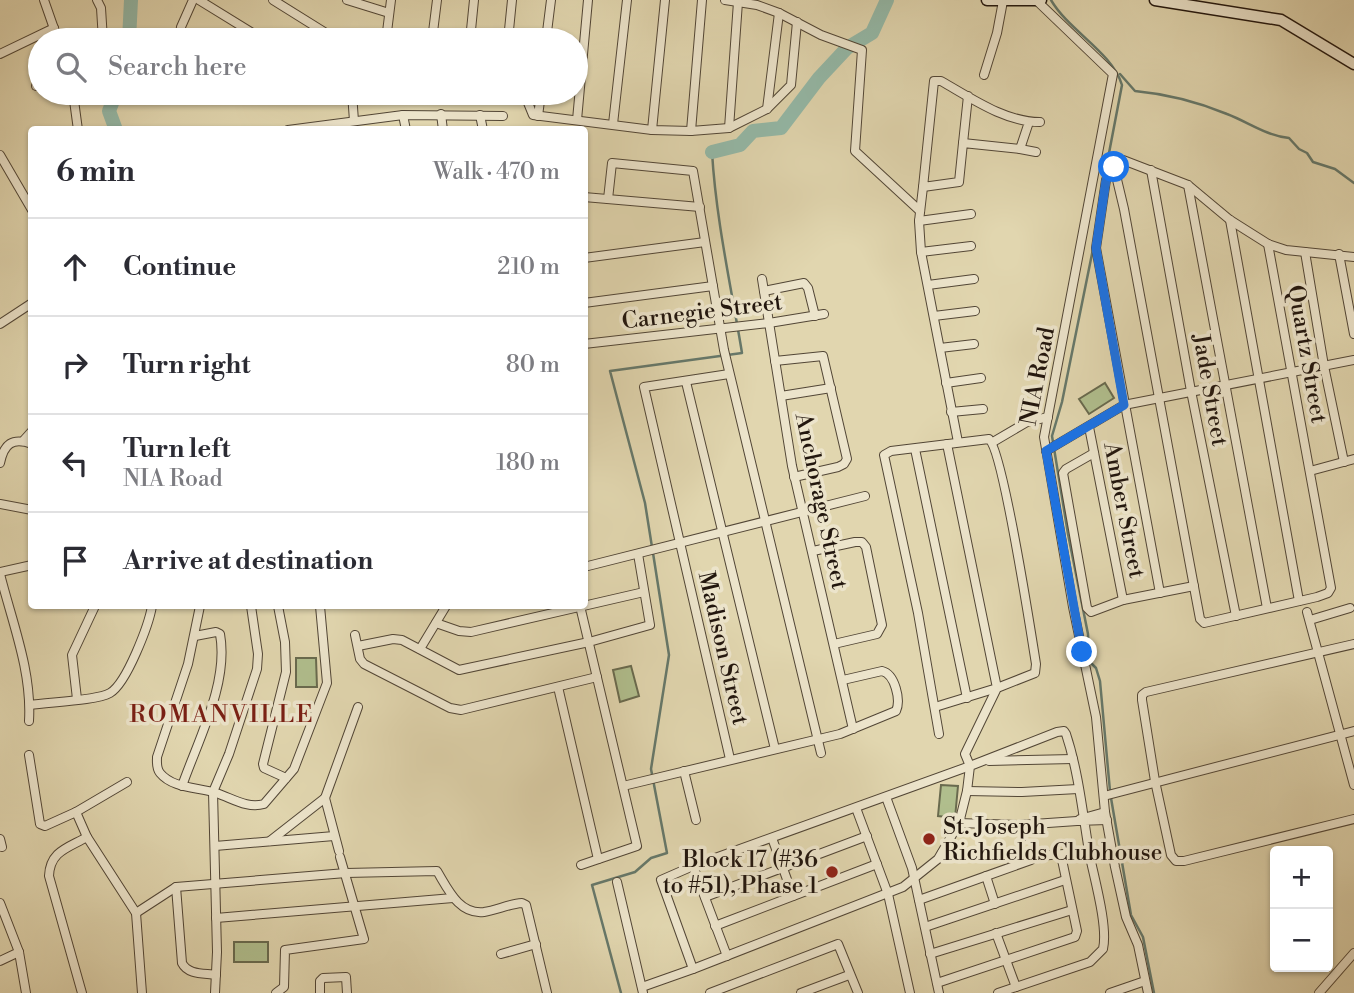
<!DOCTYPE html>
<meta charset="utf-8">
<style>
body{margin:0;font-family:"Libre Bodoni",serif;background:#f2f2f3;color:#2b2b33}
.controls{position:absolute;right:21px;bottom:21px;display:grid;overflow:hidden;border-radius:7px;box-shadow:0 2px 5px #0004}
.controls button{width:63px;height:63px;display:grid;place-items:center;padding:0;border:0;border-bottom:2px solid #e1e1e2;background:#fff;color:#2b2b33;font:35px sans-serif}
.stop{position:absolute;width:21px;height:21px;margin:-16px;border:5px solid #1a73e8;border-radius:50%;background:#fff}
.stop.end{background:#1a73e8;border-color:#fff;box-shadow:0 2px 7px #0008}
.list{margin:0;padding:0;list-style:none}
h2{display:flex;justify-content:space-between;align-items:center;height:91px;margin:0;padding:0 28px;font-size:30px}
h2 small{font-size:23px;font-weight:400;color:#7c7c81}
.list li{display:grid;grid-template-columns:46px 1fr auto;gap:21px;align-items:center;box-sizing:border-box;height:98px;padding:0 28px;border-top:2px solid #e1e1e2}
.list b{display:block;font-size:26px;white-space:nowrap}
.list p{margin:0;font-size:23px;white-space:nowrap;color:#7c7c81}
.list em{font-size:23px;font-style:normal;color:#7c7c81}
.icon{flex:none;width:38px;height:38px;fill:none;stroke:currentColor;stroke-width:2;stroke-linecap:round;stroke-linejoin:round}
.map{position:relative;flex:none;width:1354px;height:993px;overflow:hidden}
.search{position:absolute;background:#fff;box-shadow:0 2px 5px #0004;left:28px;top:28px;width:560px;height:77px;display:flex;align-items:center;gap:18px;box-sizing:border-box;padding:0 24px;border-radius:38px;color:#7c7c81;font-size:26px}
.panel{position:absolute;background:#fff;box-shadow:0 2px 5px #0004;left:28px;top:126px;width:560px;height:483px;border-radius:7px}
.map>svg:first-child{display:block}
</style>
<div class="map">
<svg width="1354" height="993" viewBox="0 0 1354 993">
<rect width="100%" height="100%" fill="#e1d6af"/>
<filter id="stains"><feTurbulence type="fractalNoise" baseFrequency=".00286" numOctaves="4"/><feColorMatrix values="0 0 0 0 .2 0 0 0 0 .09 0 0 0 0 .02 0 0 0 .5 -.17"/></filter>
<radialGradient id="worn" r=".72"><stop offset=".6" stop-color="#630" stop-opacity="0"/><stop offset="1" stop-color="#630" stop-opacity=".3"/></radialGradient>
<!-- green -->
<g fill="#b0be8d" stroke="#696a4e" stroke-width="2">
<polygon points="1105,383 1114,398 1089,414 1079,399"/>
<polygon points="296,658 316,658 317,687 296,687"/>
<polygon points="631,666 639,696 620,702 613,670"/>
<polygon points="941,785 958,786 955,818 938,816"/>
<rect x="234" y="942" width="34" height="20"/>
</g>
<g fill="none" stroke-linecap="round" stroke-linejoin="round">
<!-- stream -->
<g stroke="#66786a" stroke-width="2.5">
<path d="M1051 0C1069 31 1112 52 1122 85L1105 174"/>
<path d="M1120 74 1135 91C1167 94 1198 102 1227 114 1248 122 1267 136 1289 138L1299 149 1307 153 1313 162 1335 169 1354 183"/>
<polyline points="1093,249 1062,402 1052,436 1068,534 1088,634 1089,661 1096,668 1100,681 1110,791"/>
<path d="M652 547 645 503 610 371 742 353C731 286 716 220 712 152"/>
<polyline points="1111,798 1131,915 1143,937 1154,993"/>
<polyline points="621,993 592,885 635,872 651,858 667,853 651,769 669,655 653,553"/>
</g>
<!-- river -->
<g stroke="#94b9a8" stroke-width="14">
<polyline points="129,40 131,0"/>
<polyline points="116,93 109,111 116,130"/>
<polyline points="712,152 740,145 753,131 781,128 819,78 847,48 872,33 887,0"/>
</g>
<!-- street casing -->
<g stroke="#524636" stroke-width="10">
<g id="street">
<polyline points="44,0 58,40"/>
<polyline points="97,0 101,8 103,40"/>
<polyline points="199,0 264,40"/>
<polyline points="273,0 337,40"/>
<polyline points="347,0 389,13"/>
<polyline points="725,0 757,5 779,13 821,35 862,50 855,151 920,211"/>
<polyline points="1037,1 1113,74 1044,437 1073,607 1096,717 1105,812 1115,867 1126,917 1138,945 1148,993"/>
<polyline points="179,40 181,27 193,0"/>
<polyline points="386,40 391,0"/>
<polyline points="432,40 437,0"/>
<polyline points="470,40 474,0"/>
<polyline points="508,40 512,0"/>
<polyline points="546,40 551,0"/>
<polyline points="0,54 54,28"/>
<polyline points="984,75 997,33 1003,1"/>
<polyline points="36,86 40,86"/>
<polyline points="73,93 78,130"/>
<polyline points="181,93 189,95 206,93"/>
<polyline points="352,93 354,121"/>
<polyline points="524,93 533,115 652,130 691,131 729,128 767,109 791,85 797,22"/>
<polyline points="767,109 779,13"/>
<polyline points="441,114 443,130"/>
<polyline points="403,115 406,130"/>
<polyline points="480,115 483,130"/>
<polyline points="538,116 541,93"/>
<polyline points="577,120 588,0"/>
<path d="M1029 122 1020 149 963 143 959 182 923 187 934 81H941C971 98 1005 122 1040 122"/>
<polyline points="613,124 627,0"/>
<polyline points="729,128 738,2"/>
<polyline points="288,130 403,115 503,116"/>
<polyline points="652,130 665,0"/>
<polyline points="691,131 702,0"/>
<polyline points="963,143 968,96"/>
<polyline points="1020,149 1036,152"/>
<polyline points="0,155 32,210"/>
<polyline points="1114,167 1124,209 1197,603 1200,619 1204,623 1317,597 1328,593 1331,588 1268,244"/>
<polyline points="1151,170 1191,391 1236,616"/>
<polyline points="1188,185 1267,608"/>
<polyline points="923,187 919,221 921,252 958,442"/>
<polyline points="584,197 700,207"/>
<polyline points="608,199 612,163 693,171 724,350 821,753"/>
<polyline points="1230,220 1299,601"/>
<polyline points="919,221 971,214"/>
<polyline points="921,252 971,246"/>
<polyline points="1305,252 1324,366 1344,462"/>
<polyline points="1339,254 1354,334"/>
<polyline points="584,258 705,242"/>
<polyline points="762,279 792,466 853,729"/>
<polyline points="928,285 974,279"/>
<polyline points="764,291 804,283 808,288 815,316"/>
<polyline points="584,303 713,286"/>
<polyline points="934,316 975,311"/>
<polyline points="0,324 32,303"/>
<polyline points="584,344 769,323 824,314"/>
<polyline points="940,348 974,344"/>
<polyline points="775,361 823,356 847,459 844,464 838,467 794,477"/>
<polyline points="729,374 644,387 730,759"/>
<polyline points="686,382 775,749"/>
<polyline points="946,383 981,378"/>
<polyline points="781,396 831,388"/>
<polyline points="951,412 983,409"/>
<polyline points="1089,427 1123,600"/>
<polyline points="23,441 32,431"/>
<polyline points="993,442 1027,422 1048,417"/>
<polyline points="915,449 967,698"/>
<polyline points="1046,451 1124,405 1354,360"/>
<polyline points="1094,453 1066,469 1063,473 1087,608 1091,612 1123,600 1194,586"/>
<path d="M0 463C4 444 12 437 32 444"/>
<polyline points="1310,471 1354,459"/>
<polyline points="0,504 32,510"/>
<polyline points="813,551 855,542 862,542 866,547 882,625 877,634 834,644"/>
<polyline points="584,567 865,496"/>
<polyline points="0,572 32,565"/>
<path d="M0 574C12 622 32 671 29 721"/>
<polyline points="1160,593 1096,248 1106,180 1115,161 1123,160 1188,185 1230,220 1268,244 1286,250 1354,257"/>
<path d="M200 606 188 664 157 757C157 762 156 768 160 773 173 789 199 787 216 793 232 798 247 809 264 804L294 769 327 683 320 606"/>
<polyline points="278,606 285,642 286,672 263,764 264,768 286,778"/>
<polyline points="580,606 637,846 581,865"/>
<polyline points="1307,612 1354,785"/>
<polyline points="1310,620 1350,608"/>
<polyline points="436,623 459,631 471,632 644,592"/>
<polyline points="355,635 360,659 364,664 450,708 461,710 597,677"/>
<polyline points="1354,644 1146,692 1142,695 1142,700 1155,781 1171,855 1176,861 1184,861 1354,819"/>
<polyline points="358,646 393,639 402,640 459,670 589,642 650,625 638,554"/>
<polyline points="420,649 446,606"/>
<polyline points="558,687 598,859"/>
<polyline points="77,699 72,655 95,606"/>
<path d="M30 705C48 702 96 701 110 693 127 683 149 624 152 606"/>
<polyline points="935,707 997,688 947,444"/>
<polyline points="29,755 40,824 45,826 76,812 87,837 136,913 142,993"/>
<polyline points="989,761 1073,759"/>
<polyline points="684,771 696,820"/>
<path d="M182 786C198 740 229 683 220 634L216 632 195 636"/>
<path d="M623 786 840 734 896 711C901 700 895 674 882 671L843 680"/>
<polyline points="967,791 1022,792 1078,789"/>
<polyline points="1104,796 1354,731"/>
<polyline points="886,797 912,868 939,993"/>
<polyline points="856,808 888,894 910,993"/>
<polyline points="76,812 127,782"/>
<polyline points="1080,819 1105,812"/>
<polyline points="772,838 793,896"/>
<polyline points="0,839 2,847"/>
<polyline points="270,841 325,798"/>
<polyline points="215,846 334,836"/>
<polyline points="339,851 325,798 358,707"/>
<polyline points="942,853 1012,858 1089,852"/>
<polyline points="693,866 727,956"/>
<polyline points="986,876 995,904"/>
<polyline points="617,882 643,993"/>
<path d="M176 887 182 963C188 975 204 973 216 975"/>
<polyline points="705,897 867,836"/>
<polyline points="919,900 1031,860"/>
<polyline points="0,903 19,952 26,993"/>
<path d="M136 913 176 887 346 873 437 871C448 889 459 915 484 912 497 910 509 904 522 903L526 905 547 993"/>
<polyline points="216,918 453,898"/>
<polyline points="715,926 877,864"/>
<polyline points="925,927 1065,880"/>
<polyline points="996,933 1016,987"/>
<polyline points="501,954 536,944"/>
<polyline points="930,954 1072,910"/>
<polyline points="0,961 19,952"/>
<path d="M693 969 661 880 693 866 970 766 965 754 997 688 1035 673 1036 664C1031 633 1003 451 989 439L891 451 884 455 918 613 939 734"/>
<polyline points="937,983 1075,937 1077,931 1061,855"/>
<polyline points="642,987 693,969 903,887 938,859 959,823"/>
<path d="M82 993 49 876C50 851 68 848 87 837"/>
<polyline points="215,993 217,952 213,792 229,754 257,669 258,654 251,606"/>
<polyline points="276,993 284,987 285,950 364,939 340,857"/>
<polyline points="320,993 320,981 323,978 346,977 347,993"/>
<polyline points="710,993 838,944 858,993"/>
<polyline points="801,993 849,975"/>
<path d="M998 993 1090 962 1103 949C1108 927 1095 881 1090 857 1083 817 1079 773 1066 734L1064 731 1057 732 970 766 967 791 959 823 1019 825 1077 821 1107 820"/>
<polyline points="1110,993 1145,981"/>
<polyline points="1319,993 1354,953"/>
</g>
</g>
<!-- secondary casing -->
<g stroke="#22160e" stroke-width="13">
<g id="secondary">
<polyline points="987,0 1041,0"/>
<polyline points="1155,0 1281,20 1354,64"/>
</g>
</g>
<!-- street -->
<use href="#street" stroke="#ece4cb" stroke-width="8"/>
<!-- secondary -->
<use href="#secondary" stroke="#ece4cb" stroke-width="10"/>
</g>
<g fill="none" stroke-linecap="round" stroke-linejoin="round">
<!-- route -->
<polyline stroke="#1a73e8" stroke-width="9" points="1082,652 1046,451 1124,405 1096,248 1106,180 1114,167"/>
</g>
<!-- markers -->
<g fill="#8f2418" stroke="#ece4cb" stroke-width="2.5">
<circle cx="929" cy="839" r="7"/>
<circle cx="832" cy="872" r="7"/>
</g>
<g text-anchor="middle" stroke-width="7" stroke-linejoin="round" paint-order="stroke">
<!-- street labels -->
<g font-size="23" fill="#22160e" stroke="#ece4cb">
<text transform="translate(702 311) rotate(-7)" y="8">Carnegie Street</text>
<text transform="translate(1308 354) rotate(80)" y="8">Quartz Street</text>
<text transform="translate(1037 376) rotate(-79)" y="8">NIA Road</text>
<text transform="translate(1211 390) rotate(80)" y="8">Jade Street</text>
<text transform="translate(822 501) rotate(78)" y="8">Anchorage Street</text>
<text transform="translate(1125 510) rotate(79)" y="8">Amber Street</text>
<text transform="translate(724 648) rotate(77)" y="8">Madison Street</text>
</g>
<!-- poi labels -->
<g font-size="23" fill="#22160e" stroke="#ece4cb" text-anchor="start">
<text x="943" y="834">St. Joseph<tspan x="943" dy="26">Richfields Clubhouse</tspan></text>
<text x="818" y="867" text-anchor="end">Block 17 (#36<tspan x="818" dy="26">to #51), Phase 1</tspan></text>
</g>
<!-- neighbourhood labels -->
<g font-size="24" letter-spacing="2" fill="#7a1f14" stroke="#ece4cb">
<text x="222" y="722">ROMANVILLE</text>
</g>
</g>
<rect width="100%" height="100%" filter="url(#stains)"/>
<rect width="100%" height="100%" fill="url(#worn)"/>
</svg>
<div class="controls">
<button>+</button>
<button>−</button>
</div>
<div class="stop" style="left:1114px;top:167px"></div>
<div class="stop end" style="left:1082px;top:652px"></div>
<div class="search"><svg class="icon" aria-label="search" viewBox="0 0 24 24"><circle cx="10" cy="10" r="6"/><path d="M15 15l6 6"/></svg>Search here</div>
<section class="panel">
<h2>6 min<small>Walk · 470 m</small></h2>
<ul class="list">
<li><svg class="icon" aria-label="ahead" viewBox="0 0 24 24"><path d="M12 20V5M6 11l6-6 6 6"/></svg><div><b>Continue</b></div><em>210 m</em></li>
<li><svg class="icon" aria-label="right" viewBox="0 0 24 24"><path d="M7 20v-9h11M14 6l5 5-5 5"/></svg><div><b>Turn right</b></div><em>80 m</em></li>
<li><svg class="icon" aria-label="left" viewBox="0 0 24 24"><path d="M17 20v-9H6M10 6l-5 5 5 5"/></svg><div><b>Turn left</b><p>NIA Road</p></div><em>180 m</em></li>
<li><svg class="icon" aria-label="arrive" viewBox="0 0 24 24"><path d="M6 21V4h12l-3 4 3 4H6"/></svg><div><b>Arrive at destination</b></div></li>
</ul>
</section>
</div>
